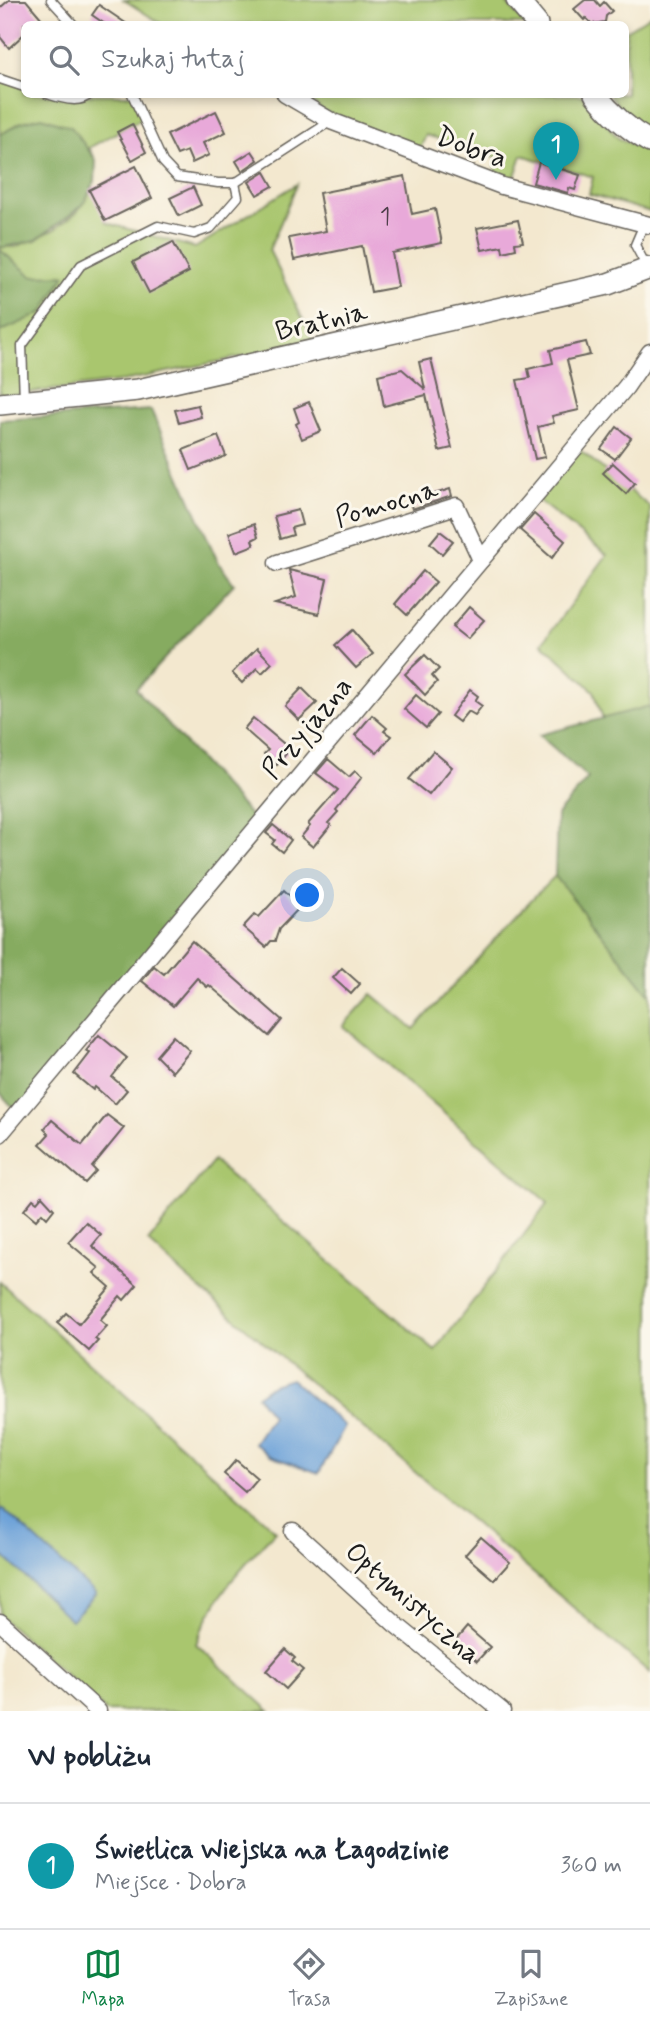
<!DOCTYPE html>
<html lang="pl">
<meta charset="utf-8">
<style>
body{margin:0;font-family:Mynerve,sans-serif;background:#f2f2f3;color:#1f2937}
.you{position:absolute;left:308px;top:896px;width:24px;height:24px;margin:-18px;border:5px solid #fff;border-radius:50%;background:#1a73e8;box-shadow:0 0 0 10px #1a73e833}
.badge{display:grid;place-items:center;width:46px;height:46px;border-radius:50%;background:#0b8043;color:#fff;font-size:23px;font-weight:700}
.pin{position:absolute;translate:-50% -58px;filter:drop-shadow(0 2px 4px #0008)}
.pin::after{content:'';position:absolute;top:37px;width:24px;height:21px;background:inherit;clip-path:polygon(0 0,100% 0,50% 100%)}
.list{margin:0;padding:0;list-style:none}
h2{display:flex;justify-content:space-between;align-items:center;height:91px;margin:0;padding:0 28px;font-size:30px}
h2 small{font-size:23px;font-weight:400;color:#747a83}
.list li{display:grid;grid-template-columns:46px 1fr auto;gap:21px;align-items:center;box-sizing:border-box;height:126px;padding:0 28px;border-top:2px solid #e0e1e3}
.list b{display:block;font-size:26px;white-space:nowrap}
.list p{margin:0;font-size:23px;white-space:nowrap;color:#747a83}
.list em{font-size:23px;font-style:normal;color:#747a83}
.icon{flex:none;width:38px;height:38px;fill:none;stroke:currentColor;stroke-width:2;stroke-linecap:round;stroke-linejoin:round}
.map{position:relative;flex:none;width:650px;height:1711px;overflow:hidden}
.search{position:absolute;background:#fff;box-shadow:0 4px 10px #0003;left:21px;right:21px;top:21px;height:77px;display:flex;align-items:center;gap:18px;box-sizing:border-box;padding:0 24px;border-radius:10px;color:#747a83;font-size:26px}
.sheet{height:217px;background:#fff}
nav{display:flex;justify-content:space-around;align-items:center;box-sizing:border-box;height:98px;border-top:2px solid #e0e1e3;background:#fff;font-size:19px;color:#747a83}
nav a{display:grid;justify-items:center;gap:4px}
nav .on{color:#0b8043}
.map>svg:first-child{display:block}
</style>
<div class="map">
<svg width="650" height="1711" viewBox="0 0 650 1711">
<rect width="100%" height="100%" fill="#fbf7ec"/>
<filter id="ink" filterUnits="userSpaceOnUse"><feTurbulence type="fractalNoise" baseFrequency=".0143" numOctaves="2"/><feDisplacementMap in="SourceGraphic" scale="14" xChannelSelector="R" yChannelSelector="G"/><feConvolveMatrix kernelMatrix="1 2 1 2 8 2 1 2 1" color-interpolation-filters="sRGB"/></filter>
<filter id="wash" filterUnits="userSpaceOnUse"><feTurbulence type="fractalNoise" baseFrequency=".00686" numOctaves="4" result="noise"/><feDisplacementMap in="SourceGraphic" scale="28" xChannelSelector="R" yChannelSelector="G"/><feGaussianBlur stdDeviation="1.57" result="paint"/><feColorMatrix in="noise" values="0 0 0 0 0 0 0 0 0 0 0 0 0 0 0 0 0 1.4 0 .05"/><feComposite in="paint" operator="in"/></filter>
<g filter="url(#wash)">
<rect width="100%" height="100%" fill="#f3e8cf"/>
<!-- green -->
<g fill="#a9c66e" stroke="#627145" stroke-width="2">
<polygon points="124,0 504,0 525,24 162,24"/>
<polygon points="650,15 650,131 636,125 609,95 626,94 626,31"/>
<polygon points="0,74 24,84 24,94 132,95 143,118 89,148 96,160 71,127 21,122 0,135"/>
<polygon points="304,95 582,95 618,138 650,152 650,212 589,194 593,177 522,155 514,179 495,172 497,157 426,135 420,149 323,111"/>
<polygon points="297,184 269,250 314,342 118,382 0,396 0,331 33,277 0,250 0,247 16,247 54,230 78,211 90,189 107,223 195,248"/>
<polygon points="576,447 650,507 650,706 603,719 594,691 542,643 607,555 534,497"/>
<polygon points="555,876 650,995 650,1673 182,1273 148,1242 213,1161 435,1351 548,1203 343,1026 372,994 414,1029 531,900"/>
<path d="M0 1282 276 1531C244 1563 211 1601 196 1644L270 1711H106L0 1616Z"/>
</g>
<!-- forest -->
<g fill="#86ab61" stroke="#51643e" stroke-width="2">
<polygon points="42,117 71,127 96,160 95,181 83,205 36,240 0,248 0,135 22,122"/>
<polygon points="0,250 32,276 65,275 42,313 0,332"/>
<polygon points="151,410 218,562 234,584 136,689 260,826 18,1113 0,1093 0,420"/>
<polygon points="650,706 650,995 555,876 557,815 588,778 539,735"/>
</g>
<!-- water -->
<g fill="#6aa0d8" stroke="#435e7a" stroke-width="2">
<polygon points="291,1379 345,1426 319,1473 270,1456 254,1443 272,1416 257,1396 272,1385"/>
<polygon points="0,1509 3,1509 96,1594 71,1620 0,1553"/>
</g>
<g id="blocks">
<!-- building -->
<g fill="#e8a9d9">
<polygon points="9,0 26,0 42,19 36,24 24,24 24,34 9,48 0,37 0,8"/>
<polygon points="585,0 595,0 600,6 604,2 612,11 606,16 605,22 592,24 586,18 584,20 574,9"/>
<polygon points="99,5 127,24 105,24 92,15"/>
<polygon points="216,111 226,132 203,143 209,155 192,163 187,151 177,155 167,135"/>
<polygon points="132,124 146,152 132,160 117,132"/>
<polygon points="252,151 258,160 242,171 236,161"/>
<polygon points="539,162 580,175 575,190 569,188 568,193 533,183"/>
<polygon points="136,166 152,198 105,221 89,190"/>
<polygon points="265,172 273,186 257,195 249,182"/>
<polygon points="405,176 412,214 435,209 442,243 392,253 398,287 371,292 362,246 294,260 289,238 326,231 319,193"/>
<polygon points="193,187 201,205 179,216 170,198"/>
<polygon points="518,220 523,242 515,243 516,249 503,252 502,246 482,250 477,228"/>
<polygon points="173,242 189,272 149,293 133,262"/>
<polygon points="586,342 590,355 567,360 579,410 552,416 554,423 538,427 545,457 535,459 517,380 530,378 528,369 553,363 550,350"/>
<polygon points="431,359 452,448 439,451 426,395 384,406 378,375 402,369 425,389 419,362"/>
<polygon points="309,402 321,431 302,439 296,424 299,422 294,408"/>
<polygon points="198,405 201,417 179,423 175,410"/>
<polygon points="617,427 631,438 615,459 601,449"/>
<polygon points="218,436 226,456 191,470 183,450"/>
<polygon points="613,463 635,483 626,494 603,473"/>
<polygon points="450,489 452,496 412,509 410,502"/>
<polygon points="298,510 302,525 291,528 293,535 280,539 274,516"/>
<polygon points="534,514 565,541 552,558 520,530"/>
<polygon points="254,524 258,537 252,540 254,545 236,552 229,533"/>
<polygon points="440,531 453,541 442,554 430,543"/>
<polygon points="289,570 327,579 319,614 275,604 296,597"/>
<polygon points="423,571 436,582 407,615 395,604"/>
<polygon points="469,607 484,620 467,639 452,627"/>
<polygon points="352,630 373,654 356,668 335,645"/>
<polygon points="257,648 272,663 262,673 257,668 242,683 232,673"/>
<polygon points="425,655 439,669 432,676 437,682 425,695 405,674"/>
<polygon points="302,688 317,703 299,720 285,706"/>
<polygon points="470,690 478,696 475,701 482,706 475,715 468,711 459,722 451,716"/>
<polygon points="416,695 438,714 426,728 404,709"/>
<polygon points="372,715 387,728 384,731 391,736 377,753 355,735"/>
<polygon points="253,718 290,749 277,765 264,754 268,750 244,729"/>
<polygon points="433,751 452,767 429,795 409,779"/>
<polygon points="328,759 349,777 355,771 362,777 336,810 338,812 328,823 331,825 313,847 301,837 310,826 308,824 338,790 316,773"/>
<polygon points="273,825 291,840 282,852 272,844 275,840 266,833"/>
<polygon points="284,890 301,906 279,929 275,941 271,941 266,947 243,927 255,914 259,917"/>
<polygon points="192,941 282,1020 269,1036 209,985 207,987 197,978 173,1006 142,981 154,966 164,974"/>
<polygon points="342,968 360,984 351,994 333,978"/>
<polygon points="99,1035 127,1058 112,1077 127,1090 115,1104 95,1087 93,1090 74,1074 90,1053 86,1051"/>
<polygon points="173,1036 190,1051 172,1072 156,1056"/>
<polygon points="107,1115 124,1128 92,1167 96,1171 85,1183 40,1144 49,1134 44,1129 52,1120 82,1145"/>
<polygon points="42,1196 54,1209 47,1218 42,1213 36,1220 24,1210 33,1199 37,1202"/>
<polygon points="86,1222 101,1235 92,1246 137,1285 124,1300 120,1296 100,1320 107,1326 95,1339 98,1341 89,1351 57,1323 66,1313 79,1324 110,1287 94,1273 99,1268 68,1242"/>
<polygon points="236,1460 257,1478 245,1492 224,1474"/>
<polygon points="481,1537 510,1562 494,1580 465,1555"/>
<polygon points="467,1627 490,1647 477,1661 455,1641"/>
<polygon points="285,1649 295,1658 292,1661 303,1670 286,1689 266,1671"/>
</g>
</g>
</g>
<g filter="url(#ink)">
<use href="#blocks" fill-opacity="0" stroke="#67635b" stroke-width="2"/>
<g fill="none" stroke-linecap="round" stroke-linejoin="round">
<!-- lane casing -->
<g stroke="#67635b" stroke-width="11">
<g id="lane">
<polyline points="51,0 73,24"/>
<polyline points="0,79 24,87"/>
<path d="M47 94C61 98 79 105 90 94"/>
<polyline points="132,94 163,162 177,177 218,183 235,183 331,121"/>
<polyline points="647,226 641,231 635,245 643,260 650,262"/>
<polyline points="24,399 22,346 81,265 158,226 194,234 211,228 238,197 235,183"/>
</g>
</g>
<!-- street casing -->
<g stroke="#67635b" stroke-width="19">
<g id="street">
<polyline points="285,94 331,121 502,186 649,225"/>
<polyline points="277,563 456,506 481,560"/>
<polyline points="0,1134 584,437 626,387 650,352"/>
<polyline points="293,1531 395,1624 502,1711"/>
<polyline points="0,1622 98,1711"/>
</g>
</g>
<!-- secondary casing -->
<g stroke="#67635b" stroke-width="24">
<g id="secondary">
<polyline points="517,0 537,24"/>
<path d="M595 94C611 114 627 129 650 142"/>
<polyline points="0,404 138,390 608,284 650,268"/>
</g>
</g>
<!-- lane -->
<use href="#lane" stroke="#fff" stroke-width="8"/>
<!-- street -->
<use href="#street" stroke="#fff" stroke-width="16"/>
<!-- secondary -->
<use href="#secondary" stroke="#fff" stroke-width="21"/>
</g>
</g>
<g text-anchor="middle" stroke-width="6" stroke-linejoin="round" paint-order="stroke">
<!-- number labels -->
<g font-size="24" fill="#4f3f4b">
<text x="385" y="224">1</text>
</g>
<!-- street labels -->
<g font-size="28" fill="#1c1c1c" stroke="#fbf7ec">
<text transform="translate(472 146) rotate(20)" y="10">Dobra</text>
<text transform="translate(321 320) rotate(-13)" y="10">Bratnia</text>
<text transform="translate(386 502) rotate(-17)" y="10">Pomocna</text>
<text transform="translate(306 727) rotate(-50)" y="10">Przyjazna</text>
<text transform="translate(414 1602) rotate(41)" y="10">Optymistyczna</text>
</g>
</g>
</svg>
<div class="you"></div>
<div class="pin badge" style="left:556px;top:180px;background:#0f9aa8">1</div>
<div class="search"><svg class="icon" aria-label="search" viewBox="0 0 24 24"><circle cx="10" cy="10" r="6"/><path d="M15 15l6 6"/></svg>Szukaj tutaj</div>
</div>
<section class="sheet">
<h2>W pobliżu<small></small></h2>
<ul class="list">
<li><span class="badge" style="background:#0f9aa8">1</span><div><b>Świetlica Wiejska na Łagodzinie</b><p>Miejsce · Dobra</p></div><em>360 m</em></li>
</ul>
</section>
<nav>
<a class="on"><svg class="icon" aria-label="map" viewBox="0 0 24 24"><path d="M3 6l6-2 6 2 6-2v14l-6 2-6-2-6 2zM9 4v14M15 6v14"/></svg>Mapa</a>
<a><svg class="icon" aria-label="directions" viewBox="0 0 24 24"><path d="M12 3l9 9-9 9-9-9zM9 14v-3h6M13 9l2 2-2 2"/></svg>Trasa</a>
<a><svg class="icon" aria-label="saved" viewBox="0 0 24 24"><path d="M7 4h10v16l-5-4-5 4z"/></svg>Zapisane</a>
</nav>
